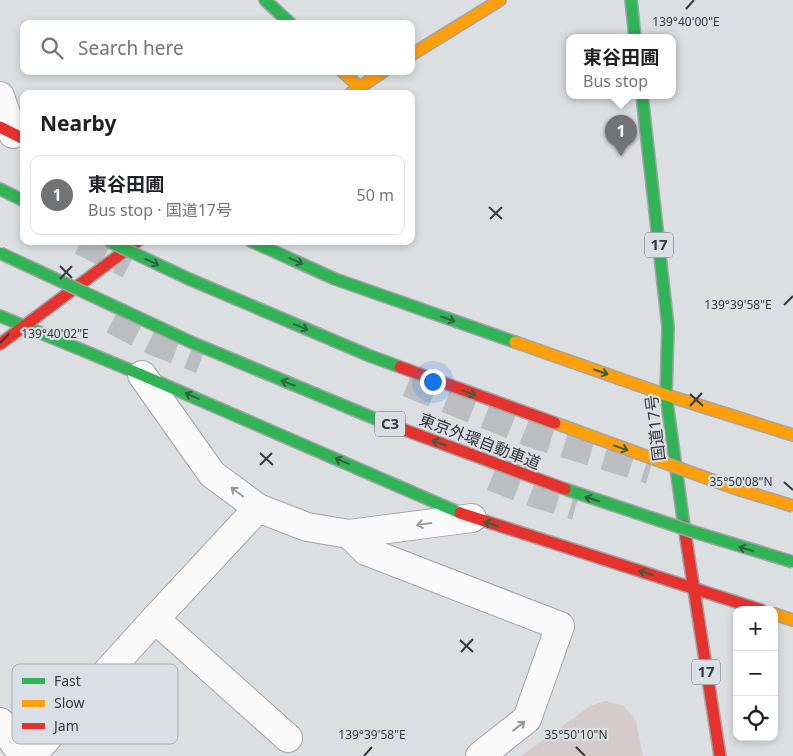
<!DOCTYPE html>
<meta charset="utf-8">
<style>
body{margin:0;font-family:"Noto Sans","Noto Sans JP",sans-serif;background:#f6f6f6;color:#202124}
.controls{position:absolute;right:15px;bottom:15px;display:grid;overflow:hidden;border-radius:10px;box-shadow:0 2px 8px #0003}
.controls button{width:45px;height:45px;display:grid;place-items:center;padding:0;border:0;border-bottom:1px solid #e0e0e0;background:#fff;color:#202124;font:25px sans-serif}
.you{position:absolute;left:432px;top:381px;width:18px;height:18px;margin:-12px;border:4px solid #fff;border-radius:50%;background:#1a73e8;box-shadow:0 0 0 8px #1a73e833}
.badge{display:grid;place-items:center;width:32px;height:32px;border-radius:50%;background:#717375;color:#fff;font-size:16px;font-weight:700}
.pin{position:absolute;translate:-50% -41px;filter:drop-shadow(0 1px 2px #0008)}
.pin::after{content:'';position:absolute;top:26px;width:18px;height:15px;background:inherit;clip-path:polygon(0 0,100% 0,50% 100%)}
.popup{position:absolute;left:566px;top:34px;width:110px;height:65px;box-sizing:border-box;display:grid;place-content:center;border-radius:10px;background:#fff;filter:drop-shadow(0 1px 4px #0005);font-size:16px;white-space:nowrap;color:#757577}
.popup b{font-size:19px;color:#202124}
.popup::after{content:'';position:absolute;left:50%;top:100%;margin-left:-10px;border:10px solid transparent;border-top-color:#fff}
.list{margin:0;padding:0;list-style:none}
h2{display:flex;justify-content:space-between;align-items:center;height:65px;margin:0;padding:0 20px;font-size:21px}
h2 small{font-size:16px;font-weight:400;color:#757577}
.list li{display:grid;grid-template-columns:32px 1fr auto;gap:15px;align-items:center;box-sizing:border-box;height:80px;margin:0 10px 10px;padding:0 10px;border:1px solid #e0e0e0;border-radius:10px}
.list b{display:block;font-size:19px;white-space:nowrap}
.list p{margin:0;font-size:16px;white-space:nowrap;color:#757577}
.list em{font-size:16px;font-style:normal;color:#757577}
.icon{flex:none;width:28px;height:28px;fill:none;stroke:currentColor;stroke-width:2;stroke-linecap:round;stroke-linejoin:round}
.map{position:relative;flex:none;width:793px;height:756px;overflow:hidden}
.search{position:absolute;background:#fff;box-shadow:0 2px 8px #0003;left:20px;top:20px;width:395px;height:55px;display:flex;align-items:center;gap:12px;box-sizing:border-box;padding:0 18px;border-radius:10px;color:#757577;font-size:19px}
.panel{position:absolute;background:#fff;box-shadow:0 2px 8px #0003;left:20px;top:90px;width:395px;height:155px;border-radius:10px}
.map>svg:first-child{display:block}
</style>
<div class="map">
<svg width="793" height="756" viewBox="0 0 793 756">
<rect width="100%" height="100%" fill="#dcdfe2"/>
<!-- building -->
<polygon fill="#d6cbcb" points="605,701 624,706 636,721 643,756 521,756 590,706"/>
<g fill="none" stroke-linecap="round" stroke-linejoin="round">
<!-- highway-tunnel -->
<g stroke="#bbbec1" stroke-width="28" stroke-dasharray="28 14" stroke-linecap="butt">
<polyline points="81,241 129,265"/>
<polyline points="113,320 155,342 201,360"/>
<polyline points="408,383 533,434 650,470"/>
<polyline points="492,477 533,493 576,506"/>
</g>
<!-- street casing -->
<g stroke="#a1a3a6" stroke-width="30">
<g id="street">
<polyline points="0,96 13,134"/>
<polyline points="142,375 212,474 258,508 307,527 349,534 472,518"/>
<polyline points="349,534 366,551 560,626 527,719 480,756"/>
<polyline points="155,619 288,738"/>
<polyline points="0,722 23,756"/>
<polyline points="31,756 155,619 258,508"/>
</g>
</g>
<!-- fast casing -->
<g stroke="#a1a3a6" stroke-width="14">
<g id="fast">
<polyline points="265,0 291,24"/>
<polyline points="631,0 635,37"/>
<polyline points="642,95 668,327 666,395 684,526"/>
<polyline points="0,189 24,201"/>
<polyline points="251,241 335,279 515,342"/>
<polyline points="0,316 142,375 460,513"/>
</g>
</g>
<!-- slow casing -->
<g stroke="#a1a3a6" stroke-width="14">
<g id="slow">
<polyline points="411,55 500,0"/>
<polyline points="342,71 359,87"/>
<polyline points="350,94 384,71"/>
<polyline points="515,342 666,395 793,435"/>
<polyline points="774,614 793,620"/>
</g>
</g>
<!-- jam casing -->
<g stroke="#a1a3a6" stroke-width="14">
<g id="jam">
<polyline points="0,127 24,139"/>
<polyline points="0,344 138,241"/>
<polyline points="460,513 761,610"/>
<polyline points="684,526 720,756"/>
</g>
</g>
<!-- street -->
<use href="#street" stroke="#fafafb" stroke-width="28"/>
<!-- fast -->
<use href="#fast" stroke="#30b455" stroke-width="11"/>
<!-- slow -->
<use href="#slow" stroke="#ff9f0a" stroke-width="11"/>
<!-- jam -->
<use href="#jam" stroke="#e5322d" stroke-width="11"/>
<!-- fast-bridge casing -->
<g stroke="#a1a3a6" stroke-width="14" stroke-linecap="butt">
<g id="fast-bridge">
<polyline points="108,241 189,279 370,356 400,367"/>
<polyline points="0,253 193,343 383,422"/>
<polyline points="565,489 691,531 793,562"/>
</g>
</g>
<!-- slow-bridge casing -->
<g stroke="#a1a3a6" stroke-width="14" stroke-linecap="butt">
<polyline id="slow-bridge" points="555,423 734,488 793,506"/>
</g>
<!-- jam-bridge casing -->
<g stroke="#a1a3a6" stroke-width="14" stroke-linecap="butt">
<g id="jam-bridge">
<polyline points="400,367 555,423"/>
<polyline points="383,422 565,489"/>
</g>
</g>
<!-- fast-bridge -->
<use href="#fast-bridge" stroke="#30b455" stroke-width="11"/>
<!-- slow-bridge -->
<use href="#slow-bridge" stroke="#ff9f0a" stroke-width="11"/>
<!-- jam-bridge -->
<use href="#jam-bridge" stroke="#e5322d" stroke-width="11"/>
</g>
<!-- one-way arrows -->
<defs><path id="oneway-shaft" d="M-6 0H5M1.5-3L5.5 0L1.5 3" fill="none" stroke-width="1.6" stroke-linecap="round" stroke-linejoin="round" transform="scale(1.25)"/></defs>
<g stroke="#355e43">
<use href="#oneway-shaft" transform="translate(296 261) rotate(24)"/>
<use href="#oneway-shaft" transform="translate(152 262) rotate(25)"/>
<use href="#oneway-shaft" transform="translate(448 319) rotate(19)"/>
<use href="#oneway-shaft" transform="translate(301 327) rotate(23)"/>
<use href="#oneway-shaft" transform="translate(601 372) rotate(19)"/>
<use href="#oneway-shaft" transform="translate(288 383) rotate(-158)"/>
<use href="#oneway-shaft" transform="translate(469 393) rotate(20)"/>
<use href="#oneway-shaft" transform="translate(192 396) rotate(-157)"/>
<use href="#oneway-shaft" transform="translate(439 443) rotate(-159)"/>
<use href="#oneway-shaft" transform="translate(621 448) rotate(20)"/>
<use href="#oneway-shaft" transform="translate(342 461) rotate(-157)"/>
<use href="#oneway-shaft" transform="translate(592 499) rotate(-162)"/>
<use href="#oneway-shaft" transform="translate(491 524) rotate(-162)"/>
<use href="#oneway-shaft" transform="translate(746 549) rotate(-164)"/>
<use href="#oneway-shaft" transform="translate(646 573) rotate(-162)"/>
</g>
<g stroke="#989a9b">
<use href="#oneway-shaft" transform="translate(237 492) rotate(-143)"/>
<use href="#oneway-shaft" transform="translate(424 524) rotate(172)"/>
<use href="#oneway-shaft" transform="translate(519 726) rotate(-38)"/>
</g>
<!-- ticks -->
<path fill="none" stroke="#37393b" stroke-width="2" d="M686 9 694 0M489 207 502 219M490 219 502 207M60 266 72 278M60 279 72 266M784 305 793 296M0 343 9 334M690 394 703 406M690 406 702 393M260 453 273 465M260 465 272 453M784 482 793 490M460 640 473 652M461 652 473 639M576 747 585 756M364 756 372 747"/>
<g text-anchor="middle" stroke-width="4.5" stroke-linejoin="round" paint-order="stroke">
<!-- shield labels -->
<g fill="#d9dfe5" stroke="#686b6e" stroke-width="1">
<rect x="645" y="232.5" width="28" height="25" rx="4"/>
<rect x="375" y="411.5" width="30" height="25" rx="4"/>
<rect x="692" y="659.5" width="28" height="25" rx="4"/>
</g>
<g font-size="15" font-weight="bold" fill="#37393b">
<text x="659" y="250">17</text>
<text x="390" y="429">C3</text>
<text x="706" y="677">17</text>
</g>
<!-- street labels -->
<g font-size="16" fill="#37393b" stroke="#d9dfe5">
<text transform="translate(655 428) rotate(-97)" y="6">国道17号</text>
<text transform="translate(480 441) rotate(21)" y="6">東京外環自動車道</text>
</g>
</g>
<!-- legend -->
<rect x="12" y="664" width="166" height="80" rx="8" fill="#d9dfe5" stroke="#a8adb2" stroke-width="1"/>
<rect x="22" y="678" width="23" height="6" fill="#30b455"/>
<rect x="22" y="700" width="23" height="7" fill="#ff9f0a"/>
<rect x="22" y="723" width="23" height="6" fill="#e5322d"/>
<g font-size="14" fill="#37393b">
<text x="54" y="686">Fast</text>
<text x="54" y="708">Slow</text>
<text x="54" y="731">Jam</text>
</g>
<g font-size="12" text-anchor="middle" fill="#37393b" stroke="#d9dfe5" stroke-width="4.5" stroke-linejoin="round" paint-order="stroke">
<text x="686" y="26">139°40'00"E</text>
<text x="738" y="309">139°39'58"E</text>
<text x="55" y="338">139°40'02"E</text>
<text x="741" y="486">35°50'08"N</text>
<text x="372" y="739">139°39'58"E</text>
<text x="576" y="739">35°50'10"N</text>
</g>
</svg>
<div class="controls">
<button>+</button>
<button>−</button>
<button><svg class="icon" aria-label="locate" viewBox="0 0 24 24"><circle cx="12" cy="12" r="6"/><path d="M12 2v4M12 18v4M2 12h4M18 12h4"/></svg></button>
</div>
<div class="you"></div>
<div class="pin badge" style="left:621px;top:156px">1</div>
<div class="popup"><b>東谷田圃</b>Bus stop</div>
<div class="search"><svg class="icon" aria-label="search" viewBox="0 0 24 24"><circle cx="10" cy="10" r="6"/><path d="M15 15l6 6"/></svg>Search here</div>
<section class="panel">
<h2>Nearby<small></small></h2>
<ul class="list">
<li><span class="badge">1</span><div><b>東谷田圃</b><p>Bus stop · 国道17号</p></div><em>50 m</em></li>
</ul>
</section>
</div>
